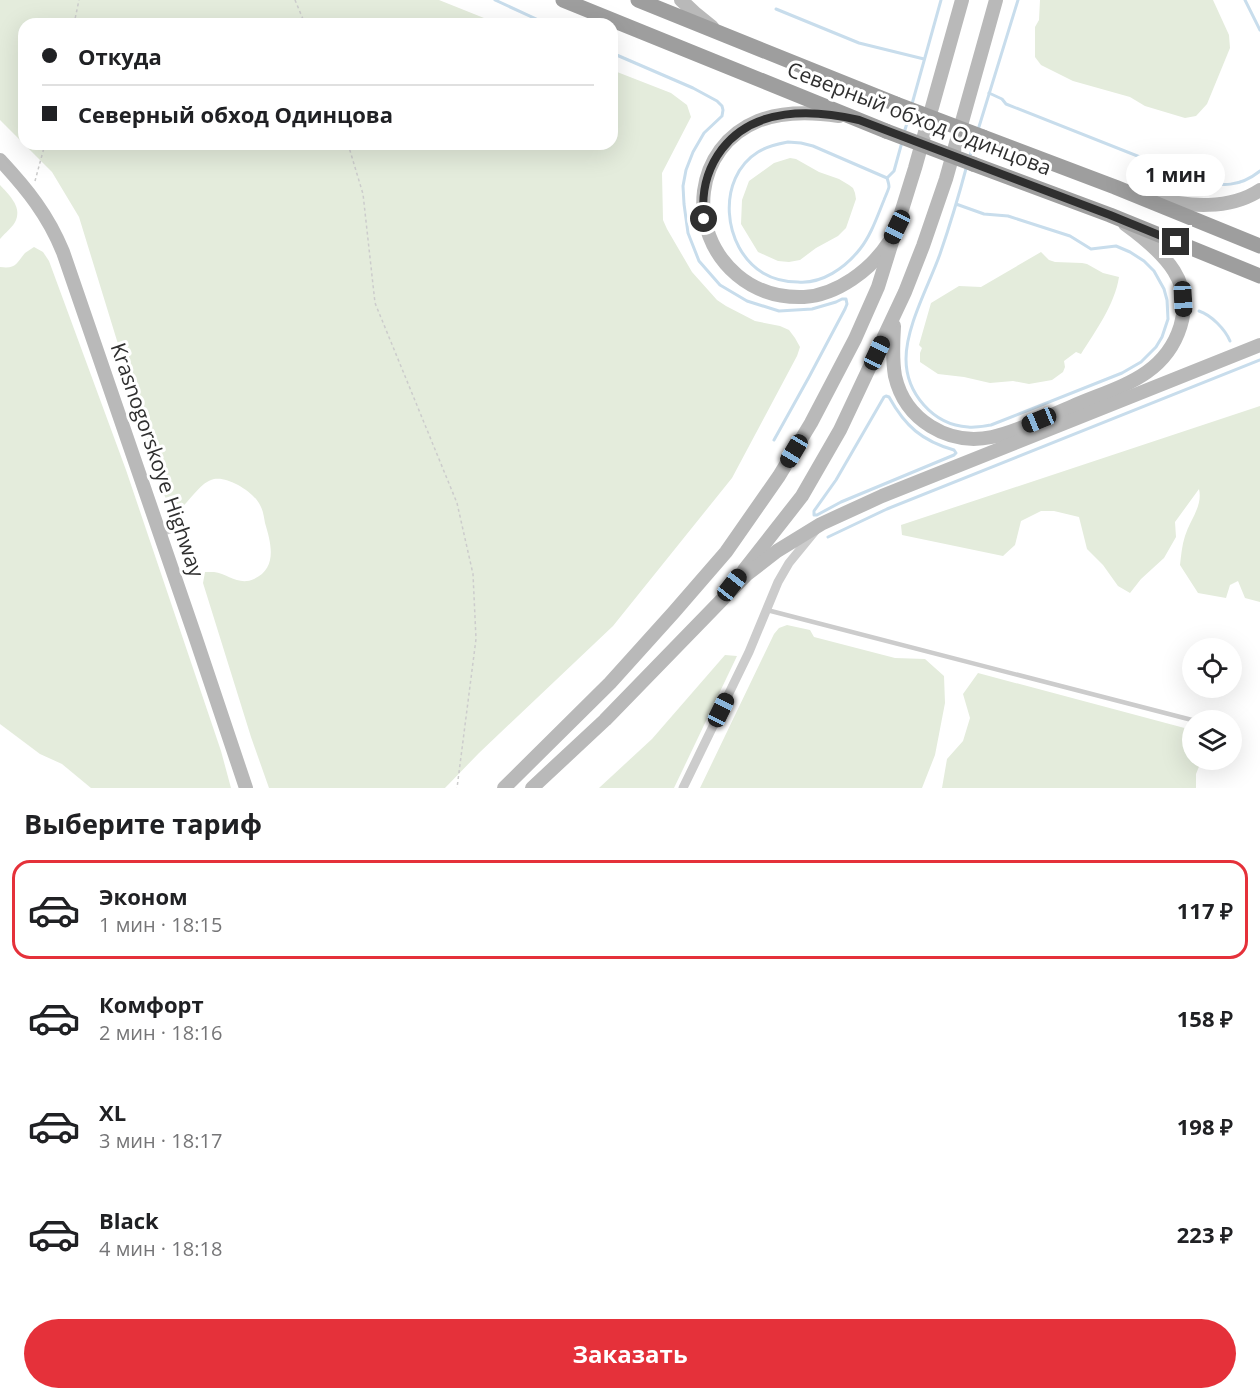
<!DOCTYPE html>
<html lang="ru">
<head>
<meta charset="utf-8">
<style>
  body { margin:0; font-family:"Open Sans",sans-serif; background:#f6f6f6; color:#202124; height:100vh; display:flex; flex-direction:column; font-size:22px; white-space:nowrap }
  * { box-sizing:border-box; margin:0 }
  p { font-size:20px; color:#757577 }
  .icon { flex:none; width:33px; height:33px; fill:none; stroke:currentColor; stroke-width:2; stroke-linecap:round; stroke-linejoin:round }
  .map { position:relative; height:788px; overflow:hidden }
  .details { display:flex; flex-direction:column; background:#fff; flex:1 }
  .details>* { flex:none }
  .hud { position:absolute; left:18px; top:18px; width:600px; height:132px; border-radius:18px; box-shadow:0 6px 24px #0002; display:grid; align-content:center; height:132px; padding:0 24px; background:#fff }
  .fabs { position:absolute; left:1182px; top:638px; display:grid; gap:12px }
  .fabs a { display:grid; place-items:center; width:60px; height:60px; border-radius:50%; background:#fff; box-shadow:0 6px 24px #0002; font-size:30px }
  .end { position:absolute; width:27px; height:27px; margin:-14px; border:8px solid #2f2f2f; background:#fff; box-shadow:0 0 0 3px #fff }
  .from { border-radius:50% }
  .bubble { position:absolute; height:42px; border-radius:21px; background:#fff; box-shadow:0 6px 24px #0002; font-size:20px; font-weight:700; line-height:42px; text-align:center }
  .car { position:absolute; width:18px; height:36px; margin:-18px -9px; border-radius:8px; box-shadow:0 0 4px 2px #0007; background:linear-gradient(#222 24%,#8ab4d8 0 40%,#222 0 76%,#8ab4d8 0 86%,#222 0) }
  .hud b { display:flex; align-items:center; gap:21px; height:57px; font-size:22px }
  .hud b+b { border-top:2px solid #e0e0e0 }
  .hud i { width:15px; height:15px; background:#202124 }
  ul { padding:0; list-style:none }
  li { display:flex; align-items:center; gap:18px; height:99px; margin:0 12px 9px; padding:0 12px; border:3px solid transparent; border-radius:18px }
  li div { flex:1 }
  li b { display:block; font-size:22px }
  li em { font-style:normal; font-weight:700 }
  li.selected { border-color:#e5313a }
  li>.icon { width:54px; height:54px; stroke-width:1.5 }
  h2 { padding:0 24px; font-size:27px; line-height:72px }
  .cta { display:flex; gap:12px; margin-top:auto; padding:12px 24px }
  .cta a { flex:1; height:69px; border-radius:36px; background:#e5313a; color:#fff; font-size:24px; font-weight:700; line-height:69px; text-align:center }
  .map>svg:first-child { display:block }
  .green { fill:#e4ecdc }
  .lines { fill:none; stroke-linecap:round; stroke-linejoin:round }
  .stream { stroke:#c8ddec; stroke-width:3 }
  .path { stroke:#ccc; stroke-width:1.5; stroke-dasharray:3 3; stroke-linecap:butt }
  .service { stroke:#ccc; stroke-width:4.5 }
  .minor { stroke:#ccc; stroke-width:9 }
  .secondary { stroke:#b9b9b9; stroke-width:14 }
  .trunk { stroke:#9e9e9e; stroke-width:15 }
  .trunk-bridge { stroke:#9e9e9e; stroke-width:15 }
  .route { stroke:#2f2f2f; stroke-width:8 }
  .labels { text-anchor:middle; stroke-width:6; stroke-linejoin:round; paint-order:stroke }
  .street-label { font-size:21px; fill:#2f2f2f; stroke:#fff }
</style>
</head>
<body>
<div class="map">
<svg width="1260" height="788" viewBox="0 0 1260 788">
  <rect width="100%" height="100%" fill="#fff"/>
  <!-- green -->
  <g class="green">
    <path d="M0 0H439L499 24H24V144H612V70L671 93 687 105 691 117 662 173 663 220 667 229 692 272 717 300 726 306 755 321 780 326 789 330 795 338 800 347 797 356 732 478 613 626 479 753 445 788H269L251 737 203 583 205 572C208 572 211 572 214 572 228 574 239 586 254 579 278 568 271 543 265 523 264 517 263 510 260 505 254 492 228 476 214 479 201 482 192 498 183 506L172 504 165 497 79 217 52 172 0 120Z"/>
    <path d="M1040 0H1213L1229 35 1230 48 1207 104 1196 116 1185 118 1145 106 1130 97 1073 81 1041 65 1035 57V27L1039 20Z"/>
    <path d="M790 158 796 159 819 172 839 179 849 185 853 188 855 193 856 199 846 228 838 236 816 248 800 260 789 262 778 261 758 252 741 224 742 200 749 181 774 163Z"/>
    <path d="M0 185C8 194 22 206 16 220 14 226 5 233 0 239Z"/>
    <path d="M34 247 43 252 49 261 126 470 221 751 231 788H91L62 764 40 754 0 724V267C16 269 16 264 25 253 28 251 31 249 34 247Z"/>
    <path d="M1041 252 1049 260 1055 262 1082 263 1087 264 1103 273 1119 277C1115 304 1095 332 1081 354L1076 352 1064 361 1065 367 1063 372 1052 380 1029 384 1013 381 990 383 964 377 938 374 920 362V353L922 348 919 345 931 303 959 286 981 287Z"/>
    <path d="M1260 406V602L1245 598 1238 581 1230 585 1226 598 1198 593 1180 565C1181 556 1182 545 1185 536 1190 520 1203 506 1199 489L1175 522 1176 537 1164 558 1141 579 1130 593 1118 586 1103 565 1087 549 1079 517 1054 511H1041L1021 521 1015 545 1003 556 902 535 901 525Z"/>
    <path d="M787 625 810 630 814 637 895 658 925 659 944 676 945 703 935 755 922 788H700L774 634 779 628Z"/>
    <path d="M725 655 737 656 674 788H599L652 739Z"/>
    <path d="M978 673 1192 730V759H1202L1196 774V788H942L947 759 963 741 970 718 963 694Z"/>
  </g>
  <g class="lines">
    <!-- stream -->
    <g class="stream">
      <path d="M495 0 547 24"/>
      <path d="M1245 0 1260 30"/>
      <path d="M776 9 859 43 924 59"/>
      <path d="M612 53 693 88 717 101 722 106 723 110 722 116 704 133 693 152 686 170 683 186 684 204 688 233 699 261 720 285 747 301 779 311 812 309 836 302 842 299H846L847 304 845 309 809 377 774 440"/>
      <path d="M989 93 1002 99 1006 104 1198 180C1222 187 1240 187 1260 171"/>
      <path d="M912 104 941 0"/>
      <path d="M978 130 1018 0"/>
      <path d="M904 133 910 113"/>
      <path d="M788 142 801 143 813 146 887 178C888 181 889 184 889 187 888 191 885 197 884 200 877 217 871 235 860 249 845 268 822 284 798 282 786 282 773 279 763 273 722 248 716 178 758 152 767 146 778 144 788 142Z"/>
      <path d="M970 156 975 139"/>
      <path d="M887 178 894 171 902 142"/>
      <path d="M956 204 984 214 1008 216 1070 236 1091 249 1116 246 1130 252 1144 261 1154 271 1164 289 1167 300 1168 319 1162 337 1156 347 1141 362 1122 373 991 425C984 426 976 428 968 427 933 425 906 393 906 359 906 326 929 285 940 254 950 225 959 195 967 165"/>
      <path d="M1199 311C1211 315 1225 329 1230 341"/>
      <path d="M886 396 889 397C905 426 922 441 954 450L956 453 954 455 841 502 817 515H814V511L836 480 884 397Z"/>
      <path d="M828 537 887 509 1260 360"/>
    </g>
    <!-- path -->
    <g class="path">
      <path d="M295 0 305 24"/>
      <path d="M74 24 79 0"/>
      <path d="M348 144 363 194 375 303 457 503 473 574 476 639 457 788"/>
      <path d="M35 181 45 144"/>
    </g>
    <!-- service -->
    <g class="service">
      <path d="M163 534 173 530"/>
      <path d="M767 610 1192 720"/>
    </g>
    <!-- minor -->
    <path class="minor" d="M683 788 749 652 778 582 789 563 816 530"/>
    <!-- secondary -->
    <g class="secondary">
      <path d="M681 0 696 14 712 27"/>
      <path d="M839 116C813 112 783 111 758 121 694 147 685 231 737 275 756 291 779 298 804 297 837 295 871 270 889 242"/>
      <path d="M0 160C27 189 48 215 63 252L195 636 246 788"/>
      <path d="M1154 198C1188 207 1230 210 1260 190"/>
      <path d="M894 326C893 342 892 359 895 376 905 420 948 446 992 437 1017 432 1049 416 1073 406 1098 395 1126 387 1147 372 1178 350 1196 306 1174 271 1162 252 1143 237 1125 224"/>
      <path d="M744 570 802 496 840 430 905 292 923 246 946 179 996 0"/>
      <path d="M504 788 610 683 674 612 726 552 779 476 811 423 855 339 878 287 915 168 962 0"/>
      <path d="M532 788 605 720 746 575 777 551 821 524 882 496 1260 345"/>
    </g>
    <!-- trunk -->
    <g class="trunk">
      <path d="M563 0 886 131"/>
      <path d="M638 0 896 104"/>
      <path d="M983 137 1115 187 1260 246"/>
      <path d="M973 164 1110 215 1260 276"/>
    </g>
    <!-- trunk-bridge -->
    <g class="trunk-bridge">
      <path d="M896 104 983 137"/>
      <path d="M886 131 973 164"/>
    </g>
  </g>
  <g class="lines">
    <!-- route -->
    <path class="route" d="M704 219C701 193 706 170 722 149 754 107 812 109 859 120L1110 215 1176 242"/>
  </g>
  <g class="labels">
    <!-- street labels -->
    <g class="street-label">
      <text transform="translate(919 119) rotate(21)" y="7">Северный обход Одинцова</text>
      <text transform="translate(157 460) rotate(71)" y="7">Krasnogorskoye Highway</text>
    </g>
  </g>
</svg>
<div class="fabs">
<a><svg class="icon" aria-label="locate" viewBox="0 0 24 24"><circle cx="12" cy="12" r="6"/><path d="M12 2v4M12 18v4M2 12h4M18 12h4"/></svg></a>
<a><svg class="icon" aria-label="layers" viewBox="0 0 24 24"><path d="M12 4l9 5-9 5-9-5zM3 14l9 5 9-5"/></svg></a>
</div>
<i class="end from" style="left:704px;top:219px"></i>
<i class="end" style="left:1176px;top:242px"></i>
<div class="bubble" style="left:1126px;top:154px;width:99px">1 мин</div>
<i class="car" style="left:897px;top:227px;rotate:206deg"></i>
<i class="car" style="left:1183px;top:299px;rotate:177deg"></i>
<i class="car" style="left:877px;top:353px;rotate:25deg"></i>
<i class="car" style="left:1039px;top:420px;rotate:248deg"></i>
<i class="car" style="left:794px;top:451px;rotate:211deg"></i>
<i class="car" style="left:732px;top:585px;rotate:38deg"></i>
<i class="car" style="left:721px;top:710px;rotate:26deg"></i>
<div class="hud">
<b><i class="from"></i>Откуда</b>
<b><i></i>Северный обход Одинцова</b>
</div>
</div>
<section class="details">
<h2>Выберите тариф</h2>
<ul>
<li class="selected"><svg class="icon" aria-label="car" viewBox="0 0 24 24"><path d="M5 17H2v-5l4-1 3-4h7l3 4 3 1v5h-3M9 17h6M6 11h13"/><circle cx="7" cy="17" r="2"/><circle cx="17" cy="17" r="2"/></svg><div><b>Эконом</b><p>1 мин · 18:15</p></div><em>117 ₽</em></li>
<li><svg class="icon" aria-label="car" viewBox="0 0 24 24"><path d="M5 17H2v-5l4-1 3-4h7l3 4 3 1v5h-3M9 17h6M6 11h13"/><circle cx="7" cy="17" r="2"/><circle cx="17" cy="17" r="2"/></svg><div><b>Комфорт</b><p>2 мин · 18:16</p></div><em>158 ₽</em></li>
<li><svg class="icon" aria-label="car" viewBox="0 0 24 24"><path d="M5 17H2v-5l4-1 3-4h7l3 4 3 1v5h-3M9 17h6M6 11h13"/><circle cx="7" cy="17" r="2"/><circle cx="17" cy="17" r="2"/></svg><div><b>XL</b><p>3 мин · 18:17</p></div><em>198 ₽</em></li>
<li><svg class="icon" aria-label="car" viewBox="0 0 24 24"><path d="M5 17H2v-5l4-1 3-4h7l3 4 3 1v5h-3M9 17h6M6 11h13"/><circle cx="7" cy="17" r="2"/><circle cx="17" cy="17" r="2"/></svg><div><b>Black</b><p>4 мин · 18:18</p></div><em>223 ₽</em></li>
</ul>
<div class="cta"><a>Заказать</a></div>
</section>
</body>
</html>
